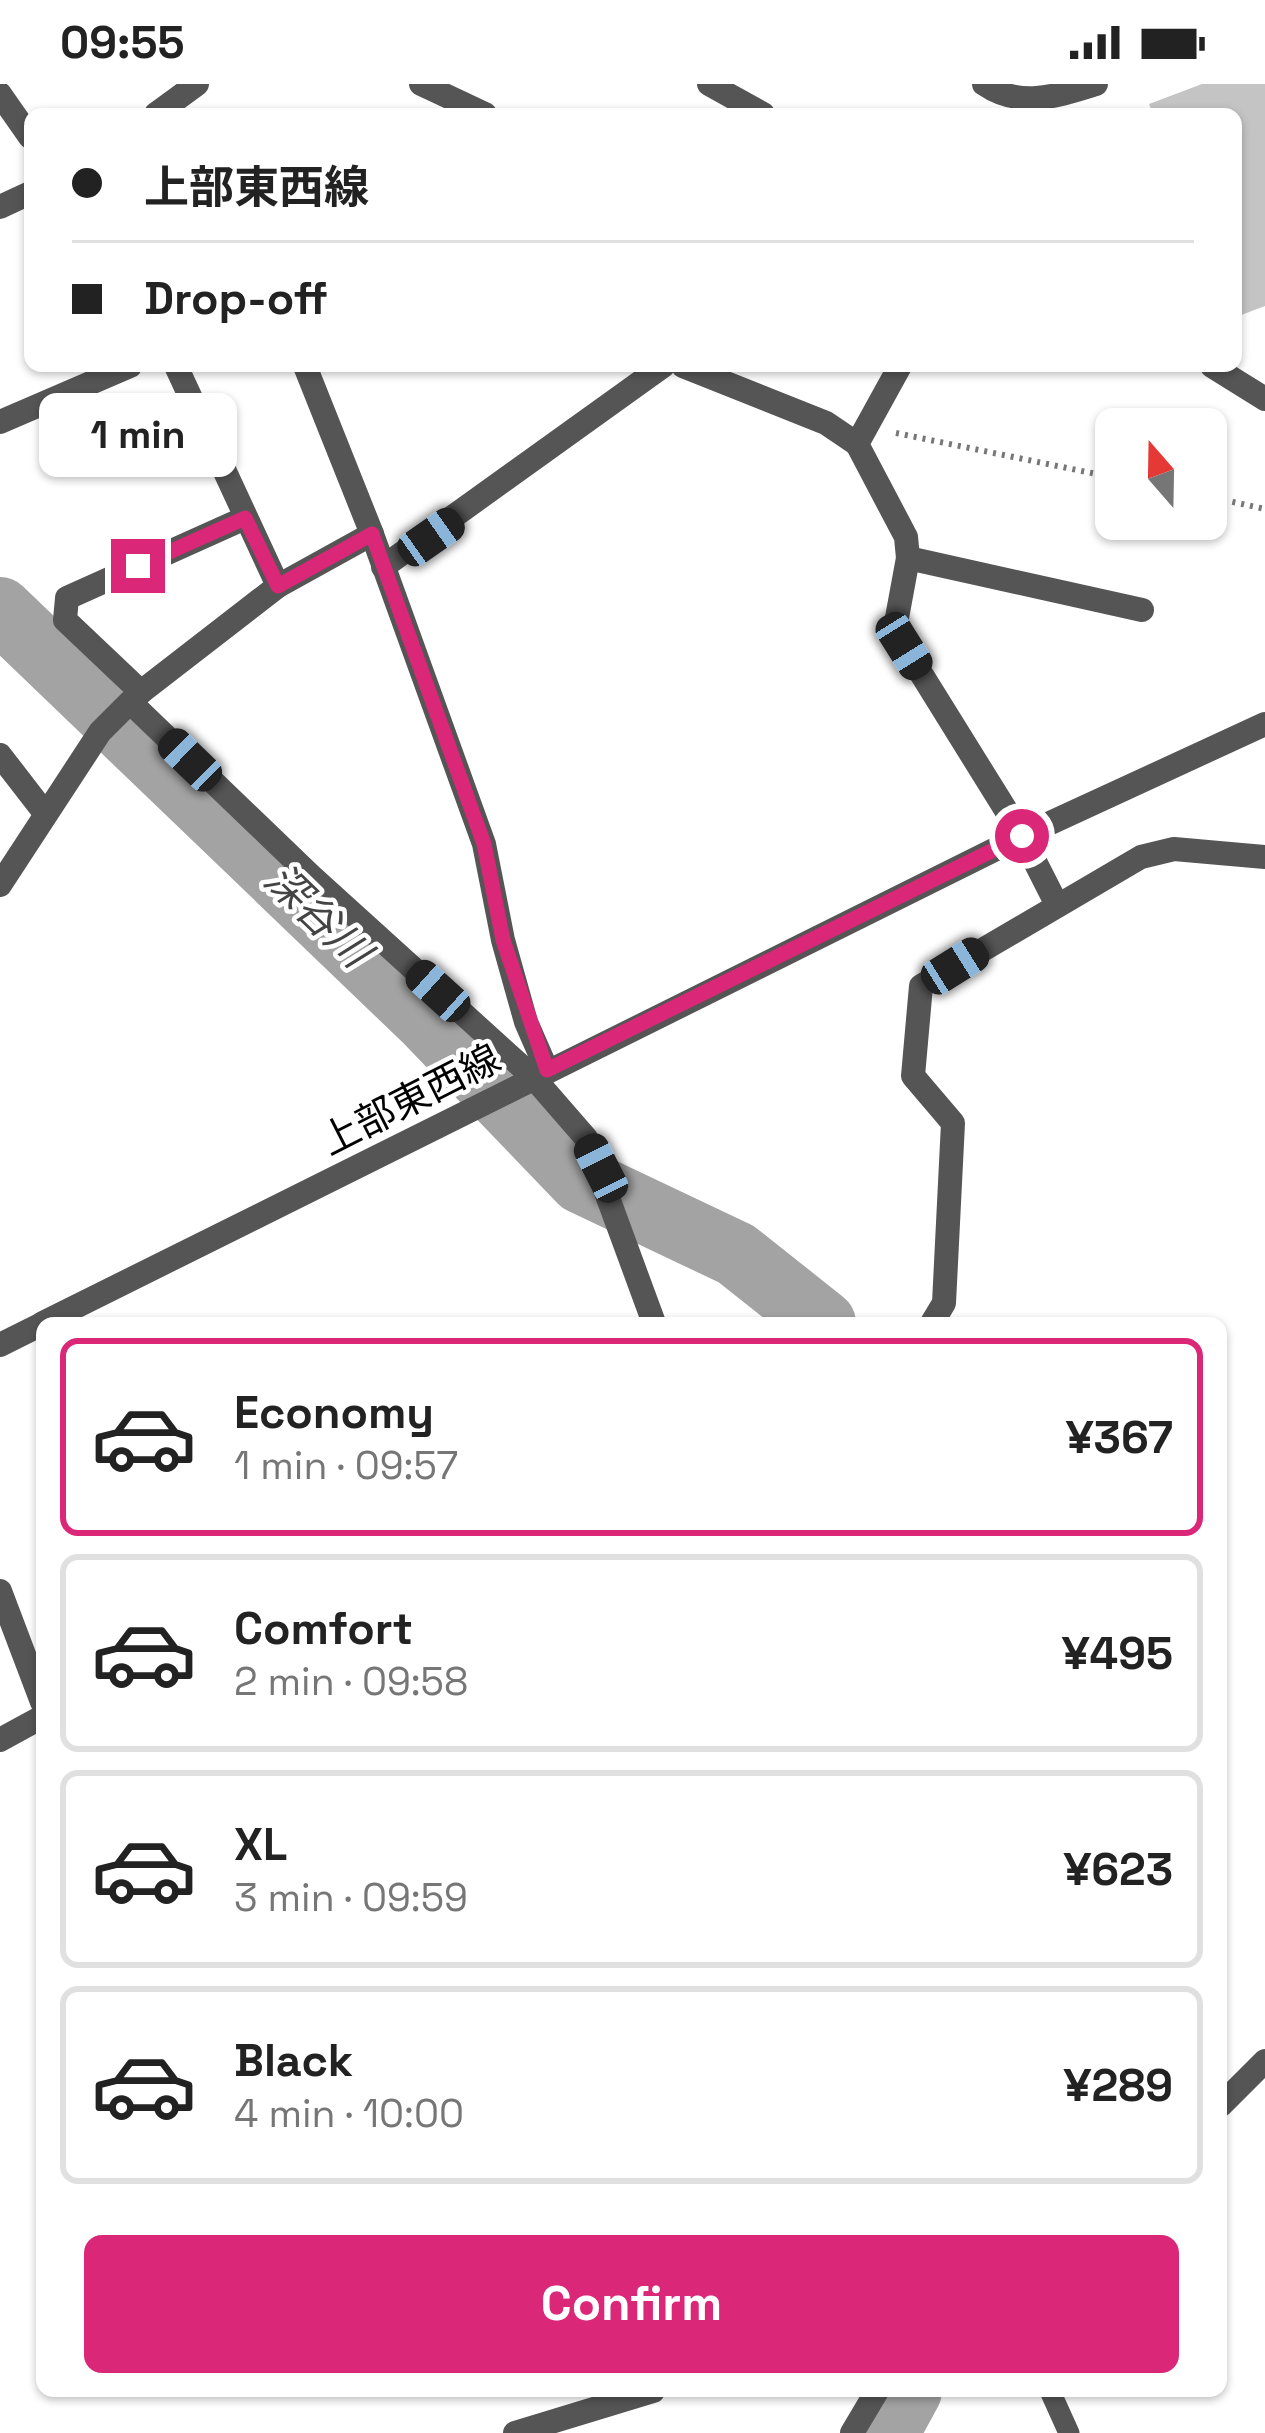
<!DOCTYPE html>
<html lang="en">
<head>
<meta charset="utf-8">
<style>
  body { margin:0; font-family:"Space Grotesk","Noto Sans JP",sans-serif; background:#f2f2f2; color:#222; height:100vh; display:flex; flex-direction:column; font-size:45px; white-space:nowrap }
  * { box-sizing:border-box; margin:0 }
  p { font-size:39px; color:#767676 }
  .icon { flex:none; width:66px; height:66px; fill:none; stroke:currentColor; stroke-width:2; stroke-linecap:round; stroke-linejoin:round }
  .map { position:relative; flex:1; overflow:hidden }
  .details { position:absolute; left:36px; top:1233px; width:1191px; height:1080px; display:flex; flex-direction:column; background:#fff; border-radius:18px; box-shadow:0 3px 9px #0004 }
  .details>* { flex:none }
  .guide { position:absolute; left:24px; top:24px; width:1218px; height:264px; border-radius:18px; box-shadow:0 3px 9px #0004; display:grid; align-content:center; height:264px; padding:0 48px; background:#fff }
  .needle { width:78px; rotate:340deg }
  .controls { position:absolute; left:1095px; top:324px; display:grid; gap:24px }
  .controls a { display:grid; place-items:center; width:132px; height:132px; border-radius:18px; background:#fff; box-shadow:0 3px 9px #0004; font-size:60px }
  .end { position:absolute; width:54px; height:54px; margin:-27px; border:15px solid #db2777; background:#fff; box-shadow:0 0 0 6px #fff }
  .from { border-radius:50% }
  .bubble { position:absolute; height:84px; border-radius:18px; background:#fff; box-shadow:0 3px 9px #0004; font-size:39px; font-weight:800; line-height:84px; text-align:center }
  .car { position:absolute; width:36px; height:72px; margin:-36px -18px; border-radius:15px; box-shadow:0 0 9px 3px #0007; background:linear-gradient(#222 24%,#8ab4d8 0 40%,#222 0 76%,#8ab4d8 0 86%,#222 0) }
  .guide b { display:flex; align-items:center; gap:42px; height:114px; font-size:45px }
  .guide b+b { border-top:3px solid #e0e0e0 }
  .guide i { width:30px; height:30px; background:#222 }
  ul { padding:21px 0 0; list-style:none }
  li { display:flex; align-items:center; gap:36px; height:198px; margin:0 24px 18px; padding:0 24px; border:6px solid #e0e0e0; border-radius:18px }
  li div { flex:1 }
  li b { display:block; font-size:45px }
  li em { font-style:normal; font-weight:800 }
  li.on { border-color:#db2777 }
  li>.icon { width:108px; height:108px; stroke-width:1.5 }
  .primary-button { display:flex; gap:24px; margin-top:auto; padding:24px 48px }
  .primary-button a { flex:1; height:138px; border-radius:18px; background:#db2777; color:#fff; font-size:48px; font-weight:800; line-height:138px; text-align:center }
  .status { display:flex; justify-content:space-between; align-items:center; height:84px; padding:0 60px; background:#fff; direction:ltr }
  .status svg { height:33px; fill:currentColor }
  .map>svg:first-child { display:block }
  .lines { fill:none; stroke-linecap:round; stroke-linejoin:round }
  .river { stroke:#a3a3a3; stroke-width:66 }
  .building { fill:#c4c4c4 }
  .path { stroke:#777; stroke-width:6; stroke-dasharray:3 6; stroke-linecap:butt }
  .service { stroke:#555; stroke-width:21 }
  .minor { stroke:#555; stroke-width:24 }
  .tertiary { stroke:#555; stroke-width:24 }
  .route { stroke:#db2777; stroke-width:15 }
  .labels { text-anchor:middle; stroke-width:9; stroke-linejoin:round; paint-order:stroke }
  .street-label { font-size:39px; fill:#000; stroke:#fff }
  .water-label { font-size:42px; font-style:italic; fill:#444; stroke:#fff }
</style>
</head>
<body>
<div class="status"><b>09:55</b><svg viewBox="0 0 49 12"><path d="M0 12V9h3v3zM5 12V6h3v6zM10 12V3h3v9zM15 12V0h3v12zM26 1h20v11H26zM47 4h2v5h-2z"/></svg></div>
<div class="map">
<svg width="1265" height="2349" viewBox="0 0 1265 2349">
  <rect width="100%" height="100%" fill="#fff"/>
  <g class="lines">
    <!-- river -->
    <g class="river">
      <path d="M0 526 428 937 582 1097 736 1170 823 1239"/>
      <path d="M886 2349 909 2307"/>
    </g>
  </g>
  <!-- building -->
  <path class="building" d="M1202 0H1265V222L1236 233V30H1153L1149 20Z"/>
  <g class="lines">
    <!-- path -->
    <g class="path">
      <path d="M896 349 1116 394"/>
      <path d="M1206 412 1265 425"/>
    </g>
    <!-- service -->
    <path class="service" d="M1050 2307 1069 2349"/>
    <!-- minor -->
    <g class="minor">
      <path d="M421 0 485 30"/>
      <path d="M709 0 763 30"/>
      <path d="M984 0C1020 25 1057 12 1096 0"/>
      <path d="M0 10 30 53"/>
      <path d="M156 30 197 0"/>
      <path d="M0 123 30 109"/>
      <path d="M176 282 278 502"/>
      <path d="M683 282 826 339 857 360"/>
      <path d="M900 282 857 360 906 453 908 474"/>
      <path d="M1212 282 1265 315"/>
      <path d="M0 338 130 282"/>
      <path d="M372 450 484 760 503 856 526 938 547 986"/>
      <path d="M383 483 663 282"/>
      <path d="M141 608 278 502 372 450 305 282"/>
      <path d="M133 616 141 608 65 536 67 514 245 434"/>
      <path d="M0 671 44 728"/>
      <path d="M0 801 100 648 130 618 311 792 533 993 586 1054 654 1239"/>
      <path d="M1056 819 1022 752 904 562 896 539 908 474 1142 526"/>
      <path d="M932 1239 944 1219 953 1039 913 992 921 902 1141 773 1174 765 1265 773"/>
      <path d="M0 1507 42 1618"/>
      <path d="M0 1656 42 1633"/>
      <path d="M1221 2021 1265 1977"/>
      <path d="M515 2349 653 2307"/>
      <path d="M852 2349 877 2307"/>
    </g>
    <!-- tertiary -->
    <g class="tertiary">
      <path d="M43 1239 1022 752 1265 640"/>
      <path d="M0 1261 42 1240"/>
    </g>
  </g>
  <g class="lines">
    <!-- route -->
    <path class="route" d="M138 482 245 434 278 502 372 450 484 760 503 856 547 986 1022 752"/>
  </g>
  <g class="labels">
    <!-- street labels -->
    <g class="street-label">
      <text transform="translate(410 1015) rotate(-27)" y="14">上部東西線</text>
    </g>
    <!-- water labels -->
    <g class="water-label">
      <text transform="translate(318 831) rotate(44)" y="15">深谷川</text>
    </g>
  </g>
</svg>
<div class="controls">
<a><svg class="needle" viewBox="-14 -14 28 28"><path d="M0-13l5 13h-10z" fill="#e53935"/><path d="M0 13l5-13h-10z" fill="#767676"/></svg></a>
</div>
<i class="end from" style="left:1022px;top:752px"></i>
<i class="end" style="left:138px;top:482px"></i>
<div class="bubble" style="left:39px;top:309px;width:198px">1 min</div>
<i class="car" style="left:431px;top:453px;rotate:55deg"></i>
<i class="car" style="left:904px;top:562px;rotate:148deg"></i>
<i class="car" style="left:190px;top:676px;rotate:314deg"></i>
<i class="car" style="left:955px;top:882px;rotate:58deg"></i>
<i class="car" style="left:438px;top:907px;rotate:312deg"></i>
<i class="car" style="left:601px;top:1084px;rotate:333deg"></i>
<div class="guide">
<b><i class="from"></i>上部東西線</b>
<b><i></i>Drop-off</b>
</div>
<section class="details">
<ul>
<li class="on"><svg class="icon" aria-label="car" viewBox="0 0 24 24"><path d="M5 17H2v-5l4-1 3-4h7l3 4 3 1v5h-3M9 17h6M6 11h13"/><circle cx="7" cy="17" r="2"/><circle cx="17" cy="17" r="2"/></svg><div><b>Economy</b><p>1 min · 09:57</p></div><em>¥367</em></li>
<li><svg class="icon" aria-label="car" viewBox="0 0 24 24"><path d="M5 17H2v-5l4-1 3-4h7l3 4 3 1v5h-3M9 17h6M6 11h13"/><circle cx="7" cy="17" r="2"/><circle cx="17" cy="17" r="2"/></svg><div><b>Comfort</b><p>2 min · 09:58</p></div><em>¥495</em></li>
<li><svg class="icon" aria-label="car" viewBox="0 0 24 24"><path d="M5 17H2v-5l4-1 3-4h7l3 4 3 1v5h-3M9 17h6M6 11h13"/><circle cx="7" cy="17" r="2"/><circle cx="17" cy="17" r="2"/></svg><div><b>XL</b><p>3 min · 09:59</p></div><em>¥623</em></li>
<li><svg class="icon" aria-label="car" viewBox="0 0 24 24"><path d="M5 17H2v-5l4-1 3-4h7l3 4 3 1v5h-3M9 17h6M6 11h13"/><circle cx="7" cy="17" r="2"/><circle cx="17" cy="17" r="2"/></svg><div><b>Black</b><p>4 min · 10:00</p></div><em>¥289</em></li>
</ul>
<div class="primary-button"><a>Confirm</a></div>
</section>
</div>
</body>
</html>
